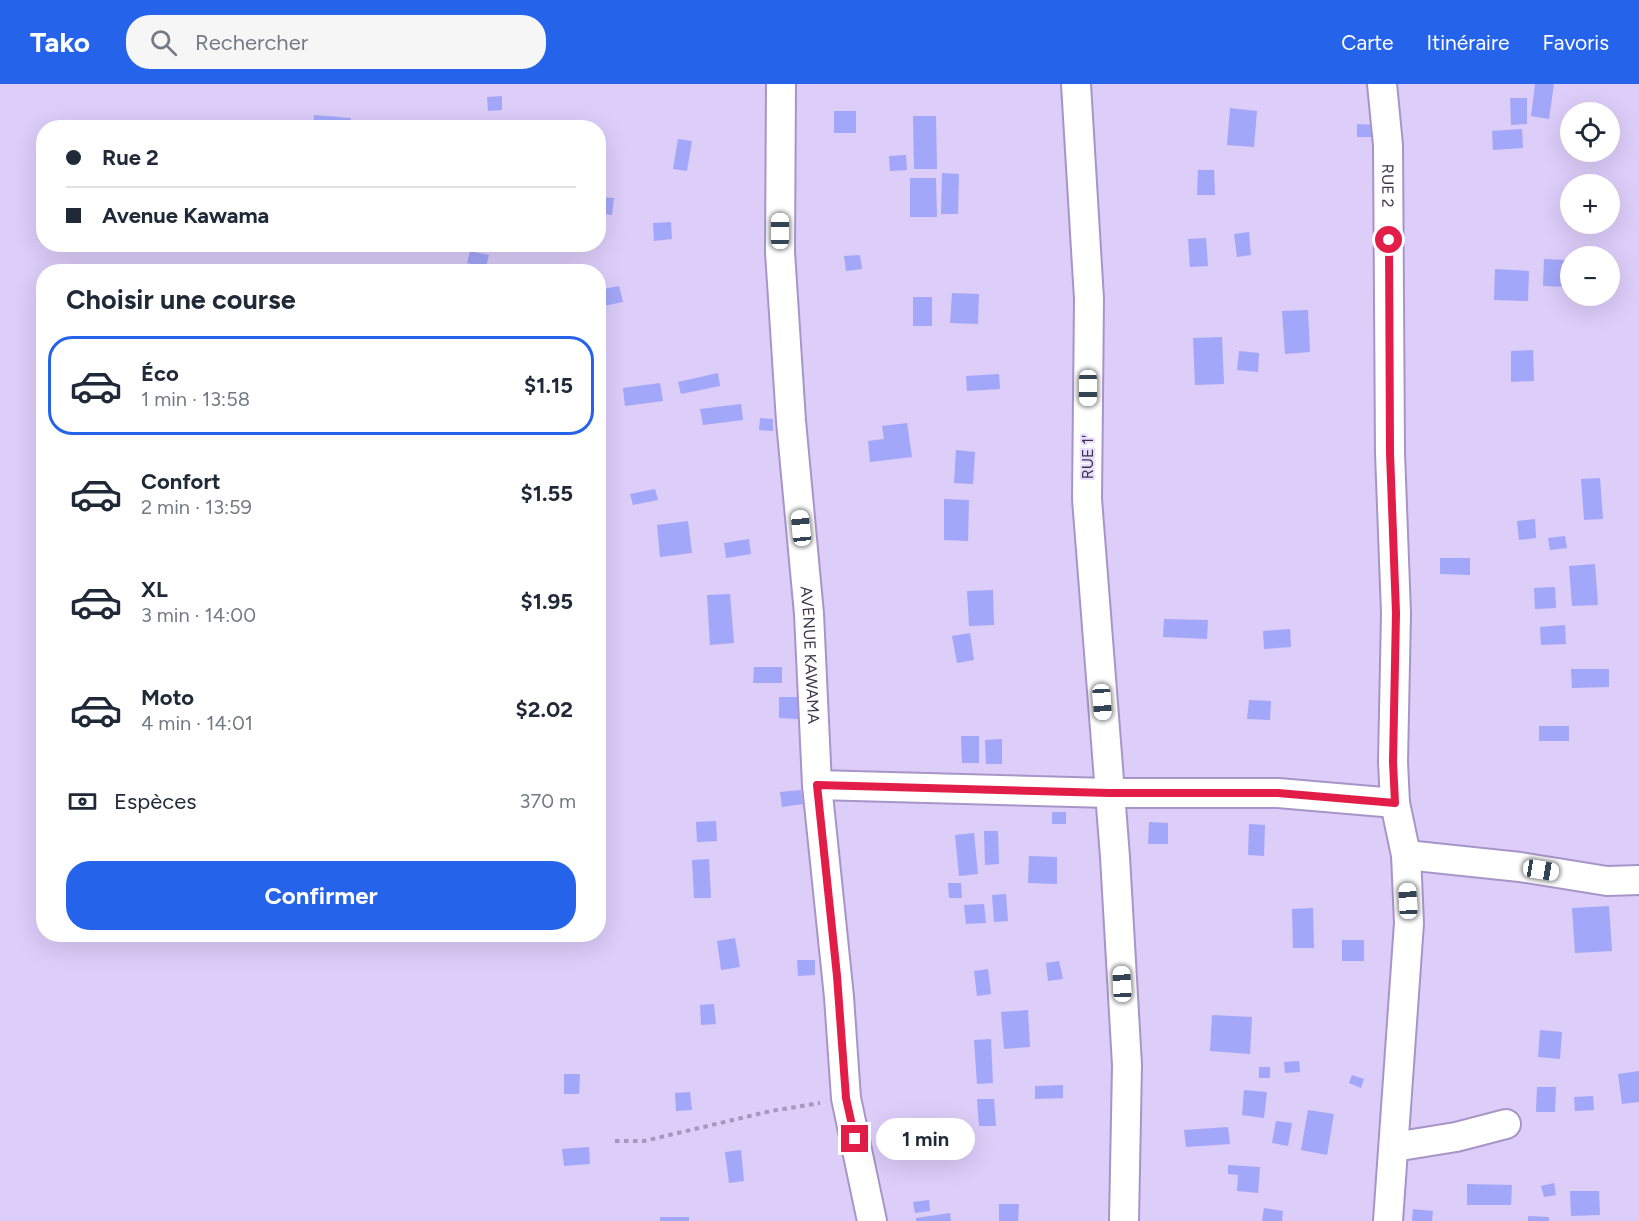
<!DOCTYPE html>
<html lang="fr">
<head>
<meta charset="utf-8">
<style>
  body { margin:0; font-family:Figtree,sans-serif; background:#f6f6f7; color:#1f2937; height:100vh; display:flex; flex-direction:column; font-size:22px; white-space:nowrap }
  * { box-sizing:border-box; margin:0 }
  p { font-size:20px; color:#747a83 }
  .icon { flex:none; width:33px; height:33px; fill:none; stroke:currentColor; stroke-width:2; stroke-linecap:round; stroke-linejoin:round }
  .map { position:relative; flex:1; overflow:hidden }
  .details { position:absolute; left:36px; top:180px; width:570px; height:678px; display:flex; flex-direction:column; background:#fff; border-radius:24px; box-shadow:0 6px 24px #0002 }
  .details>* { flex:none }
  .banner { position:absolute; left:36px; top:36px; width:570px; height:132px; border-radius:24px; box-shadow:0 6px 24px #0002; display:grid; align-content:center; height:132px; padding:0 30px; background:#fff }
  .buttons { position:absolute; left:1560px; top:18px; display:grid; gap:12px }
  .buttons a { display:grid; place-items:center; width:60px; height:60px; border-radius:50%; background:#fff; box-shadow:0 6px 24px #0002; font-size:30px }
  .end { position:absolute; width:27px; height:27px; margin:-14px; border:8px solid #e11d48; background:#fff; box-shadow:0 0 0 3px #fff }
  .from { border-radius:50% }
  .bubble { position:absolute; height:42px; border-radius:21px; background:#fff; box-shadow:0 6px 24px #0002; font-size:20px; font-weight:700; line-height:42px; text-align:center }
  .car { position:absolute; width:18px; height:36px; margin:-18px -9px; border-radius:8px; box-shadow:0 0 4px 2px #0007; background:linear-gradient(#fff 24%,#345 0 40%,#fff 0 76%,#345 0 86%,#fff 0) }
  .banner b { display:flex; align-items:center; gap:21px; height:57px; font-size:22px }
  .banner b+b { border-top:2px solid #e0e1e3 }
  .banner i { width:15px; height:15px; background:#1f2937 }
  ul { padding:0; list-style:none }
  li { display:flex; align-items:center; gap:18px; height:99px; margin:0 12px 9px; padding:0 18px; border:3px solid transparent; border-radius:24px }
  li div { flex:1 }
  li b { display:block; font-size:22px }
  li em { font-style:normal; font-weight:700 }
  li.current { border-color:#2563eb }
  li>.icon { width:54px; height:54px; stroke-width:1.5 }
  h2 { padding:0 30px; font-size:27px; line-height:72px }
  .pay { display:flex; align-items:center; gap:15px; height:66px; padding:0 30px; font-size:22px }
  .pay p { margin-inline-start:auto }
  .button { display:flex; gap:12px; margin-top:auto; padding:12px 30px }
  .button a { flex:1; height:69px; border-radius:24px; background:#2563eb; color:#fff; font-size:24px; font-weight:700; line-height:69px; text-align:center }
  header { display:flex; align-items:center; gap:36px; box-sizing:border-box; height:84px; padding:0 30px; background:#2563eb; color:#fff }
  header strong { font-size:28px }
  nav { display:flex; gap:33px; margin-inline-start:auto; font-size:21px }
  .search { width:420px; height:54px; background:#f6f6f7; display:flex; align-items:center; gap:15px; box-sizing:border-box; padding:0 21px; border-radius:24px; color:#747a83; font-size:22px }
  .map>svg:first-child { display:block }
  .building { fill:#a2a7f9 }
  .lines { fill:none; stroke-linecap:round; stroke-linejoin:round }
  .minor-casing { stroke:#a795c8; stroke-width:32 }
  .path { stroke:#a498bc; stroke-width:4; stroke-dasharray:4.5 4.5; stroke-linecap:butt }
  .minor { stroke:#fff; stroke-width:28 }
  .route { stroke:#e11d48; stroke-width:8 }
  .labels { text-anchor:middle; stroke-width:4.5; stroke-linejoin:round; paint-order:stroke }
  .street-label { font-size:16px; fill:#3b3449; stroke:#e8ddfd }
</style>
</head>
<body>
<header>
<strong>Tako</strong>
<div class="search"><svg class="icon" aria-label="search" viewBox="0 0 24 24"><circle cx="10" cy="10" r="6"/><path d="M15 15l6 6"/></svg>Rechercher</div>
<nav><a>Carte</a><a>Itinéraire</a><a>Favoris</a></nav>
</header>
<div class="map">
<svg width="1639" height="1137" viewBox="0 0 1639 1137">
  <rect width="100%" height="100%" fill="#dccdf9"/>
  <!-- building -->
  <g class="building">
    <path d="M1535 0H1554L1549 35 1531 32Z"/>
    <path d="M502 12V26L488 27 487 13Z"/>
    <path d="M1510 14H1527V40L1511 41Z"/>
    <path d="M1230 24 1257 27 1254 63 1227 61Z"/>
    <rect x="834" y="27" width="22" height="22"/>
    <path d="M314 31 351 34 350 44H313Z"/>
    <path d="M913 32H936L937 85H914Z"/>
    <path d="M1357 40 1377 41V53H1357Z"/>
    <path d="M1522 45 1523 64 1493 66 1492 47Z"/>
    <path d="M678 55 692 57 687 87 673 85Z"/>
    <path d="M906 71 907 86 890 87 889 72Z"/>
    <path d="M1198 86H1214L1215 111H1197Z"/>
    <path d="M942 89 959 90 958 130H941Z"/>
    <path d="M910 94H936L937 133H910Z"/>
    <path d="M598 113 614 114 612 131 598 129Z"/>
    <path d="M671 138 672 155 654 157 653 139Z"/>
    <path d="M1249 148 1251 171 1237 173 1234 150Z"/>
    <path d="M1206 154 1208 182 1190 183 1188 155Z"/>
    <path d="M470 167 489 171 486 183 467 179Z"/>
    <path d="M860 171 862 185 846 187 844 172Z"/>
    <path d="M1544 175 1567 176 1566 203 1543 202Z"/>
    <path d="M1495 185 1529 187 1528 217 1494 216Z"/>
    <path d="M619 202 623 218 598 223V206Z"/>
    <path d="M952 209 979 210 978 240 950 239Z"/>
    <rect x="913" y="213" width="19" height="29"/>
    <path d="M1308 226 1310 268 1285 270 1282 227Z"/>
    <path d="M1222 253 1224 300 1195 301 1193 254Z"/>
    <path d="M1533 266 1534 297 1511 298V267Z"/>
    <path d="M1239 267 1259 269 1258 288 1237 286Z"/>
    <path d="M718 289 720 302 681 310 678 298Z"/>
    <path d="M999 290 1000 305 967 307 966 292Z"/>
    <path d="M660 299 663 317 625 322 623 304Z"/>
    <path d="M741 320 743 336 703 341 700 325Z"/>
    <path d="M760 334 773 335V347L759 346Z"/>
    <path d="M907 339 912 373 870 378 868 357 884 355 882 342Z"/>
    <path d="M956 366 975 368 973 400 954 399Z"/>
    <path d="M1600 394 1603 435 1584 436 1581 395Z"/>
    <path d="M655 405 658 416 633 421 630 410Z"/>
    <path d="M944 415 969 416 968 457 944 456Z"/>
    <path d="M1535 435 1536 454 1519 456 1517 437Z"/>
    <path d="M688 437 692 469 660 473 657 441Z"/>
    <path d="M1565 452 1567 464 1550 466 1548 454Z"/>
    <path d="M749 455 751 470 726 474 724 459Z"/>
    <path d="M1440 474H1470V491L1440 490Z"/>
    <path d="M1595 480 1598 521 1572 522 1569 482Z"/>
    <path d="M1555 503 1556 524 1535 525 1534 504Z"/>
    <path d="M993 506 994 541 969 542 967 507Z"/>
    <path d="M730 510 734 559 710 561 707 511Z"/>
    <path d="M1164 535 1208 536 1207 555 1163 553Z"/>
    <path d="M1565 541 1566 560 1541 561 1540 543Z"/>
    <path d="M1290 545 1291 563 1264 565 1263 547Z"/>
    <path d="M970 549 974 576 957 579 952 552Z"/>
    <path d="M754 583H782V599H753Z"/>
    <path d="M1571 585H1609V603L1572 604Z"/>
    <path d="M779 613H798V635L779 634Z"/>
    <path d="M1249 616 1271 617 1270 636 1247 635Z"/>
    <rect x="1539" y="642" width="30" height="15"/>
    <path d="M961 652H979V679H962Z"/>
    <path d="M1002 655V680H986L985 656Z"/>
    <path d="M801 706 803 720 782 723 780 708Z"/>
    <rect x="1052" y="728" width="14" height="12"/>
    <path d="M716 737 717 757 697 758 696 738Z"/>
    <path d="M1149 738 1168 739V760H1148Z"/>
    <path d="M1249 740 1265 741 1264 772 1248 771Z"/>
    <path d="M984 747H998L999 780 985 781Z"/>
    <path d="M974 749 978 790 959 792 955 751Z"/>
    <path d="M1029 772 1057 773V800L1028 799Z"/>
    <path d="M709 775 711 814H694L692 776Z"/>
    <path d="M948 799H961L962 814H949Z"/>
    <path d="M1006 810 1008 837 994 838 992 811Z"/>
    <path d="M984 820 986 839 966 840 964 821Z"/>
    <path d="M1609 822 1612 867 1575 869 1572 824Z"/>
    <path d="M1313 824 1314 864H1293L1292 825Z"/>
    <path d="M735 854 740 883 721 886 717 857Z"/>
    <rect x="1342" y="856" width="22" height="21"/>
    <path d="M797 876H815V891L798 892Z"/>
    <path d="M1059 877 1063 895 1048 897 1046 879Z"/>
    <path d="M988 885 991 910 977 912 974 887Z"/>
    <path d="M714 920 716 940 701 941 700 921Z"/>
    <path d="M1028 926 1030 963 1004 965 1001 928Z"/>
    <path d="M1212 931 1252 933 1250 970 1210 967Z"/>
    <path d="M1540 946 1562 948 1560 975 1538 973Z"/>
    <path d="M991 955 993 999 977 1000 974 956Z"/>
    <path d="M1299 977 1300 988 1285 989 1284 978Z"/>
    <rect x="1259" y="983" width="11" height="11"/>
    <path d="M1639 987V1018L1622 1020 1618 990Z"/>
    <path d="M564 990H580L579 1010H564Z"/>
    <path d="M1352 991 1364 995 1361 1004 1349 999Z"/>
    <path d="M1063 1001V1014L1035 1015V1002Z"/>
    <path d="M1537 1003H1556L1555 1028H1536Z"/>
    <path d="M1244 1006 1267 1008 1264 1034 1242 1031Z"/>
    <path d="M690 1008 692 1026 676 1027 675 1009Z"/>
    <path d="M1593 1012 1594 1026 1575 1027 1574 1013Z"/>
    <path d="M977 1015H994L996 1042H979Z"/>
    <path d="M1308 1026 1334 1030 1327 1071 1301 1066Z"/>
    <path d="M1276 1037 1292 1039 1288 1062 1272 1059Z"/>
    <path d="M1228 1043 1230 1060 1186 1063 1184 1046Z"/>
    <path d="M589 1063 590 1080 564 1082 562 1065Z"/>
    <path d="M741 1066 744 1097 729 1099 725 1068Z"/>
    <path d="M1228 1081 1260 1083 1258 1109 1237 1107 1238 1091 1228 1090Z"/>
    <path d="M1554 1099 1556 1111 1544 1113 1541 1102Z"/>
    <path d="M1467 1100 1512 1101 1511 1121H1467Z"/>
    <path d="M1570 1107H1599L1600 1131 1571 1132Z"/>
    <path d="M929 1116 930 1127 915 1129 913 1118Z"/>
    <path d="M999 1120H1019L1018 1137H999Z"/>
    <path d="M1264 1124 1283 1127 1282 1137H1262Z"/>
    <path d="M1413 1125 1433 1127 1432 1137H1412Z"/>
    <path d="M950 1129 951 1137H916V1134Z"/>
    <path d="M1528 1132 1549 1133V1137H1528Z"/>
    <rect x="660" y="1133" width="29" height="4"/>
  </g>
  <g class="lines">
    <!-- minor casing -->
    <g class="minor-casing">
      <g id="minor">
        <path id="s1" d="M781 0 780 168 791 337 809 530 817 701 839 913 846 1014 872 1137"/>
        <path d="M1076 0 1089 215 1087 415 1115 773 1127 981 1124 1137"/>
        <path id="s2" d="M1382 0 1388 61 1390 369 1396 529 1393 678 1395 719 1406 771 1409 839 1388 1137"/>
        <path d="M817 701 1109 709H1278L1395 719"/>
        <path d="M1406 771 1520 783 1607 797 1639 796"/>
        <path d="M1394 1063 1456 1053 1506 1040"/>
      </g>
    </g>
    <!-- path -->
    <path class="path" d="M615 1057H644L771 1027 820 1019"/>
    <!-- minor -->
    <use href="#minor" class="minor"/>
  </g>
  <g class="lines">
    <!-- route -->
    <path class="route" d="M855 1055 846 1014 837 892 817 701 1109 709H1278L1395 719 1393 678 1396 529 1390 369 1389 156"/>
  </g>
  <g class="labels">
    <!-- street labels -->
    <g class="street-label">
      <text dy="6" stroke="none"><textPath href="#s2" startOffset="102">RUE 2</textPath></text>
      <text transform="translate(1087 373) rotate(-90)" y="6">RUE 1'</text>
      <text dy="6" stroke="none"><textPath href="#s1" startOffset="572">AVENUE KAWAMA</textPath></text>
    </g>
  </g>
</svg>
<div class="buttons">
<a><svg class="icon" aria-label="locate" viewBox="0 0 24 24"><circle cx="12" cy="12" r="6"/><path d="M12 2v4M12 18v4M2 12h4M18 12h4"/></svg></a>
<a>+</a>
<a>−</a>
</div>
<i class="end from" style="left:1389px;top:156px"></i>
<i class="end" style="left:855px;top:1055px"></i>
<div class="bubble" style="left:876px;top:1034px;width:99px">1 min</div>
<i class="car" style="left:780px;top:147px;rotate:0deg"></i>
<i class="car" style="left:1088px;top:304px;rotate:180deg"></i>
<i class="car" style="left:801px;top:444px;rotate:354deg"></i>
<i class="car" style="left:1102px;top:618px;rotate:176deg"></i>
<i class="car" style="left:1541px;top:786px;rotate:99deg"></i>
<i class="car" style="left:1408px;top:817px;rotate:357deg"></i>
<i class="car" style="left:1122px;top:900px;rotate:357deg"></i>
<div class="banner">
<b><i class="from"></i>Rue 2</b>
<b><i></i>Avenue Kawama</b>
</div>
<section class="details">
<h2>Choisir une course</h2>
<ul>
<li class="current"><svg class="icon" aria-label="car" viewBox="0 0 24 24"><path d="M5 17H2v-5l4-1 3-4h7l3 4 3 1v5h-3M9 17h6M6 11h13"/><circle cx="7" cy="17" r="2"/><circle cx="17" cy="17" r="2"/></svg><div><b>Éco</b><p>1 min · 13:58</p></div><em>$1.15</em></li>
<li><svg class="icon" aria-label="car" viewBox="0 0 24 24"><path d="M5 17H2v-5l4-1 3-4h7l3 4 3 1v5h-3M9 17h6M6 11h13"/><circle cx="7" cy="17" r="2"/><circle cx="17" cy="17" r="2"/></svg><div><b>Confort</b><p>2 min · 13:59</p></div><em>$1.55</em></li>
<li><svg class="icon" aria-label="car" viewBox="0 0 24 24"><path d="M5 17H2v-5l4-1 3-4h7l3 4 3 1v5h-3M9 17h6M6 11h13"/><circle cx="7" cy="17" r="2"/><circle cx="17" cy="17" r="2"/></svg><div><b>XL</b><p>3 min · 14:00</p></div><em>$1.95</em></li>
<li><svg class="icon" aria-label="car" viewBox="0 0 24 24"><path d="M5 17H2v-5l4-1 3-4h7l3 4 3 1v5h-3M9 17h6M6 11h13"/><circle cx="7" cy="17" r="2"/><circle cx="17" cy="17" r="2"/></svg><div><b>Moto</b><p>4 min · 14:01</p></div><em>$2.02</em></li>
</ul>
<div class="pay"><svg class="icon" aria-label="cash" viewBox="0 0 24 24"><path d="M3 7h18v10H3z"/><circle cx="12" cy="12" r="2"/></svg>Espèces<p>370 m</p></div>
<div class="button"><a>Confirmer</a></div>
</section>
</div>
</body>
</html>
